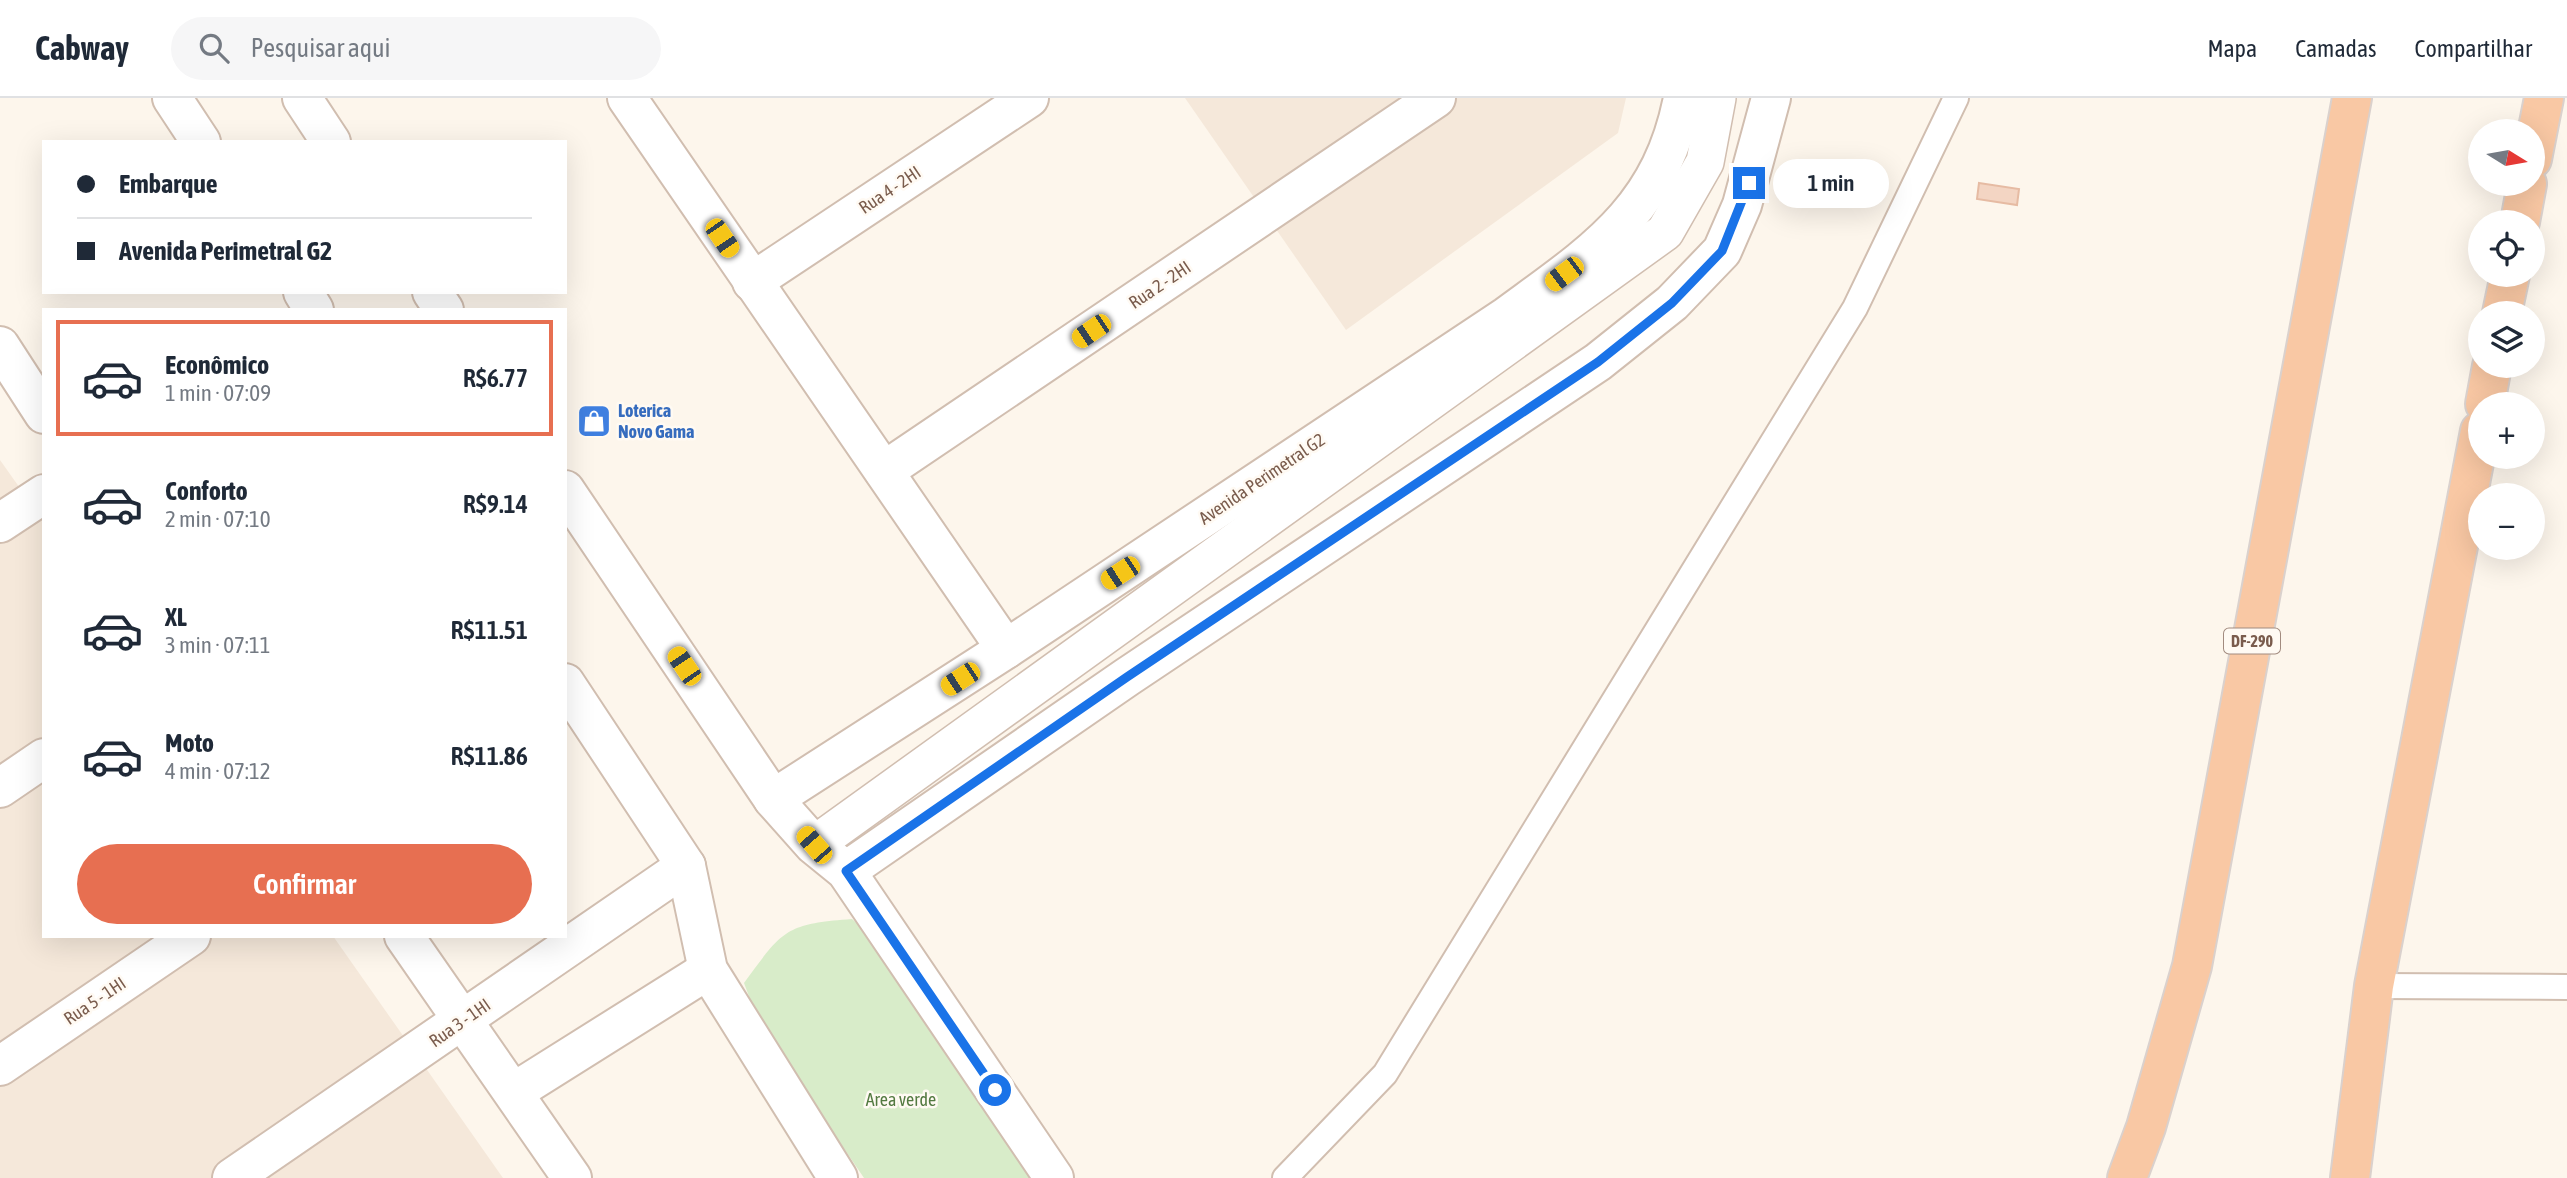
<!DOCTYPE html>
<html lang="pt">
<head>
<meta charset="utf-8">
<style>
  body { margin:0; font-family:"Asap Condensed",sans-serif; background:#f6f6f7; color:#1f2937; height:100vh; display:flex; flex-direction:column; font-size:26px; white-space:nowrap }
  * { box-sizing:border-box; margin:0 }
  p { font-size:23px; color:#747a83 }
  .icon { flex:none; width:38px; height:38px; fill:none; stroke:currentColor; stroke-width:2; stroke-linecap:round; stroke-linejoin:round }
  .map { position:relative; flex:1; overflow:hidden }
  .side { position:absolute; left:42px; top:210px; width:525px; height:630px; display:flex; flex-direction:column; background:#fff; border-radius:0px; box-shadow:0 7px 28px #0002 }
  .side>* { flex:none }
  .top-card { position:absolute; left:42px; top:42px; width:525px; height:154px; border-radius:0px; box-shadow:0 7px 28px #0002; display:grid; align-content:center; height:154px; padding:0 35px; background:#fff }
  .needle { width:46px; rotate:101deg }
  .buttons { position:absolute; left:2468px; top:21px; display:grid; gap:14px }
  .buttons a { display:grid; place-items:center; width:77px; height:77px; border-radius:50%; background:#fff; box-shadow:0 7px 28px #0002; font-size:35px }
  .end { position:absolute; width:32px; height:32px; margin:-16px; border:9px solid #1a73e8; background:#fff; box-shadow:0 0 0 4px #fff }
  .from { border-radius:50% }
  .bubble { position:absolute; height:49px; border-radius:24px; background:#fff; box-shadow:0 7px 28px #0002; font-size:23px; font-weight:600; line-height:49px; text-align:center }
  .car { position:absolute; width:21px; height:42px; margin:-21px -10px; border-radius:9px; box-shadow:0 0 5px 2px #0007; background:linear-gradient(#f5c518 24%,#345 0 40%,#f5c518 0 76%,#345 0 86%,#f5c518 0) }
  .top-card b { display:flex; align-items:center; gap:24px; height:66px; font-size:26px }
  .top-card b+b { border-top:2px solid #e0e1e3 }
  .top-card i { width:18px; height:18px; background:#1f2937 }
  ul { padding:12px 0 0; list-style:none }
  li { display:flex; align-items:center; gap:21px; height:116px; margin:0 14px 10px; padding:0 21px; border:4px solid transparent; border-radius:0px }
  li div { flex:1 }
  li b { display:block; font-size:26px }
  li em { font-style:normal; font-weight:600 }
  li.current { border-color:#e76f51 }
  li>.icon { width:63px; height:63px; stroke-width:1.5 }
  .button { display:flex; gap:14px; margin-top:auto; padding:14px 35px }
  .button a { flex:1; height:80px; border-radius:42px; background:#e76f51; color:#fff; font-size:28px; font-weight:600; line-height:80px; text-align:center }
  header { display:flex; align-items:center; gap:42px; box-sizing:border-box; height:98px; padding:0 35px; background:#fff; border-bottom:2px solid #e0e1e3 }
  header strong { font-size:33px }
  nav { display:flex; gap:38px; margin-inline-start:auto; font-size:24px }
  .search { width:490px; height:63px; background:#f6f6f7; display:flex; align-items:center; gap:18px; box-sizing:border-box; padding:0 24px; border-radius:38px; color:#747a83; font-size:26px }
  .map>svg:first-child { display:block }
  .residential { fill:#f5e8da }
  .green { fill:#d8ecc9 }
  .building { fill:#f3d5c3; stroke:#e6bba3; stroke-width:2 }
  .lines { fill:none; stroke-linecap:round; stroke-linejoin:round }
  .service-casing { stroke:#d1beb0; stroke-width:28 }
  .pedestrian-casing { stroke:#d1beb0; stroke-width:40 }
  .minor-casing { stroke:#d1beb0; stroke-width:42 }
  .tertiary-casing { stroke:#d1beb0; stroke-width:42 }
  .trunk-casing { stroke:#dad1cd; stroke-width:42 }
  .service { stroke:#fff; stroke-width:24 }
  .pedestrian { stroke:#fff; stroke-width:37 }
  .minor { stroke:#fff; stroke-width:38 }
  .tertiary { stroke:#fff; stroke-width:38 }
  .trunk { stroke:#f9c8a4; stroke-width:38 }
  .route { stroke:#1a73e8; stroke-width:9 }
  .labels { text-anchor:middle; stroke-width:5; stroke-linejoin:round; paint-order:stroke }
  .shield { fill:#fffaf3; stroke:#a28b7f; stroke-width:2 }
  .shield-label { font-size:16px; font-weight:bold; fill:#7a5c4d }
  .street-label { font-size:18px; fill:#7a5c4d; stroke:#fffaf3 }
  .shop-label { font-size:18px; font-weight:bold; fill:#366cbe; stroke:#fffaf3; text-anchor:start }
  .park-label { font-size:18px; fill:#537a41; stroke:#fffaf3 }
</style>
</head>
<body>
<header>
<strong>Cabway</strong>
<div class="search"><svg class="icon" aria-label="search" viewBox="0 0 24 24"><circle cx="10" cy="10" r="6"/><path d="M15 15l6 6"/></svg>Pesquisar aqui</div>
<nav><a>Mapa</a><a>Camadas</a><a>Compartilhar</a></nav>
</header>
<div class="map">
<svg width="2567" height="1080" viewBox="0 0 2567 1080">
  <rect width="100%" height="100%" fill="#fdf6ec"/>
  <!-- residential -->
  <g class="residential">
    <path d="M1185 0H1626L1618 35 1346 232Z"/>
    <path d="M0 362 44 424V838H333L503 1080H0Z"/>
  </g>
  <!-- green -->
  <path class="green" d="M852 821 885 850 1043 1080H864L759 925 744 885C783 832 785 826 852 821Z"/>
  <!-- building -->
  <path class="building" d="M1979 85 2019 91 2017 107 1977 101Z"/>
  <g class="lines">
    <!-- service casing -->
    <g class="service-casing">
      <g id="service">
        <path d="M2374 888 2567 889"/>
        <path d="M1285 1080 1385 976 1855 210 1956 0"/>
      </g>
    </g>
    <!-- pedestrian casing -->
    <g class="pedestrian-casing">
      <path id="pedestrian" d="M814 747 1665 134 1705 64 1717 0"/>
    </g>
    <!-- minor casing -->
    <g class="minor-casing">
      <g id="minor">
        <path d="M627 0 1006 551"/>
        <path d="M752 184 1029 0"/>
        <path d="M0 248 44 316"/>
        <path d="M884 373 1436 0"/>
        <path d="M0 425 44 396"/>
        <path d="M0 690 44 660"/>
        <path d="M404 838 572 1080"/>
        <path d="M0 968 191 838"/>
        <path d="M514 994 708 872"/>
        <path d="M232 1080 686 768"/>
      </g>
    </g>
    <!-- tertiary casing -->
    <g class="tertiary-casing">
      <g id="tertiary">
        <path d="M172 0 201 44"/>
        <path d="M302 0 331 44"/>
        <path d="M303 194 314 212"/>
        <path d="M432 194 444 212"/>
        <path d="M565 392 773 701 814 747 846 773 1054 1080"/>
        <path d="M565 585 686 768 708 872 838 1080"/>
        <path d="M773 701 1006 551 1507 218C1594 154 1661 113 1683 0"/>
        <path d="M846 773 1127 579 1598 264 1672 205 1722 153 1742 107 1771 0"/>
      </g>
    </g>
    <!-- trunk casing -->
    <g class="trunk-casing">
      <g id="trunk">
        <path d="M2532 61 2544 0"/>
        <path d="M2520 124 2527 86"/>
        <path d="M2502 215 2510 177"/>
        <path d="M2485 306 2492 268"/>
        <path d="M2127 1080 2146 1029 2192 868 2352 0"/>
        <path d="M2350 1080 2374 888 2480 333"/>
      </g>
    </g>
    <!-- service -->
    <use href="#service" class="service"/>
    <!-- pedestrian -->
    <use href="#pedestrian" class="pedestrian"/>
    <!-- minor -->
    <use href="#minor" class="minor"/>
    <!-- tertiary -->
    <use href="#tertiary" class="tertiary"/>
    <!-- trunk -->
    <use href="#trunk" class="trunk"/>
  </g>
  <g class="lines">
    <!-- route -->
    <path class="route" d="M995 992 846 773 1127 579 1598 264 1672 205 1722 153 1749 85"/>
  </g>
  <!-- icons -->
  <defs>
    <g id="shop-square" transform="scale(1.75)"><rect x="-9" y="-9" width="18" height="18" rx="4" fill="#3f7fe0" stroke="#fffaf3"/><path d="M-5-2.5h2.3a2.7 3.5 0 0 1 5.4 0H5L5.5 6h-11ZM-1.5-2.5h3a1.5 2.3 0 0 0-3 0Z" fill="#fff"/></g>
  </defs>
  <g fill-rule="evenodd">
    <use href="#shop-square" x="594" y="323"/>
  </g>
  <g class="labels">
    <!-- shield labels -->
    <rect class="shield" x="2224" y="530.5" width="56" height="25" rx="5"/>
    <g class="shield-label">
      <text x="2252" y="549">DF-290</text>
    </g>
    <!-- street labels -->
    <g class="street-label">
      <text transform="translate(890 92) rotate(-34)" y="6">Rua 4 - 2HI</text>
      <text transform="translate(1160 187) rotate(-34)" y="6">Rua 2 - 2HI</text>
      <text transform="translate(1262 381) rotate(-34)" y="6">Avenida Perimetral G2</text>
      <text transform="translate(95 903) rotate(-34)" y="6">Rua 5 - 1HI</text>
      <text transform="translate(460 925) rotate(-35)" y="6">Rua 3 - 1HI</text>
    </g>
    <!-- shop labels -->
    <g class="shop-label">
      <text x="618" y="319">Loterica<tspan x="618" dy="21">Novo Gama</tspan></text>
    </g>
    <!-- park labels -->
    <g class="park-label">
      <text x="901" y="1008">Area verde</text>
    </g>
  </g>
</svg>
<div class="buttons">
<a><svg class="needle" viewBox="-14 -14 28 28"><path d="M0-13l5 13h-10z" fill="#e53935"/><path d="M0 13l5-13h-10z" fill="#747a83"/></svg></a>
<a><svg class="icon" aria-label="locate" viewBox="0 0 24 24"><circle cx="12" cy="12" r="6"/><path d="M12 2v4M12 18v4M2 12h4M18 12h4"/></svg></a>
<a><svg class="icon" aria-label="layers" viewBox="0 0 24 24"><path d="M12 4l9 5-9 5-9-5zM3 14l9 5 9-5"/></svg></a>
<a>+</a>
<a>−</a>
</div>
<i class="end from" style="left:995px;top:992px"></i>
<i class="end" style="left:1749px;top:85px"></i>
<div class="bubble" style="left:1773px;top:61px;width:116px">1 min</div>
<i class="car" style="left:722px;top:140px;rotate:146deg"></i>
<i class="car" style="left:1564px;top:176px;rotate:233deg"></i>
<i class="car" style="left:1091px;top:233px;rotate:236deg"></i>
<i class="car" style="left:1120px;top:475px;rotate:237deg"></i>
<i class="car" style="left:684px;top:568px;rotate:326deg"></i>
<i class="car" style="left:960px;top:581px;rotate:237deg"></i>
<i class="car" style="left:814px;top:747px;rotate:319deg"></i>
<div class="top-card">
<b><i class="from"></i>Embarque</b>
<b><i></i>Avenida Perimetral G2</b>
</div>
<section class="side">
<ul>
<li class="current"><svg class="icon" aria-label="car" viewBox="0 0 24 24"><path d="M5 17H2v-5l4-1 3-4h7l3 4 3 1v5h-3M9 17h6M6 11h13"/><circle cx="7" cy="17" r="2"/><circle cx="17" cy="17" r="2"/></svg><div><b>Econômico</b><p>1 min · 07:09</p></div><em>R$6.77</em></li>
<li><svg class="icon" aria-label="car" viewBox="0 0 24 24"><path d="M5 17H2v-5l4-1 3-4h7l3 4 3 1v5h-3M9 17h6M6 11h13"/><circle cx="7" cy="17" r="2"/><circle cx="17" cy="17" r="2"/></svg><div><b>Conforto</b><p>2 min · 07:10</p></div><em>R$9.14</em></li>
<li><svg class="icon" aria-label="car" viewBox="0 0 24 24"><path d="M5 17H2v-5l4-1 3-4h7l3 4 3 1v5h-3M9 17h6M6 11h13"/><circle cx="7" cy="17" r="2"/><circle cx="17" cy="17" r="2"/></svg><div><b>XL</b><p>3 min · 07:11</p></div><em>R$11.51</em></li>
<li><svg class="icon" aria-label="car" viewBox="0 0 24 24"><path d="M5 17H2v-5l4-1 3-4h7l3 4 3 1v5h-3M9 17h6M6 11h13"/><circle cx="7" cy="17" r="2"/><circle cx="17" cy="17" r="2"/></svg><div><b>Moto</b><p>4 min · 07:12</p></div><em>R$11.86</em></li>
</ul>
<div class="button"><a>Confirmar</a></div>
</section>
</div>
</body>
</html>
